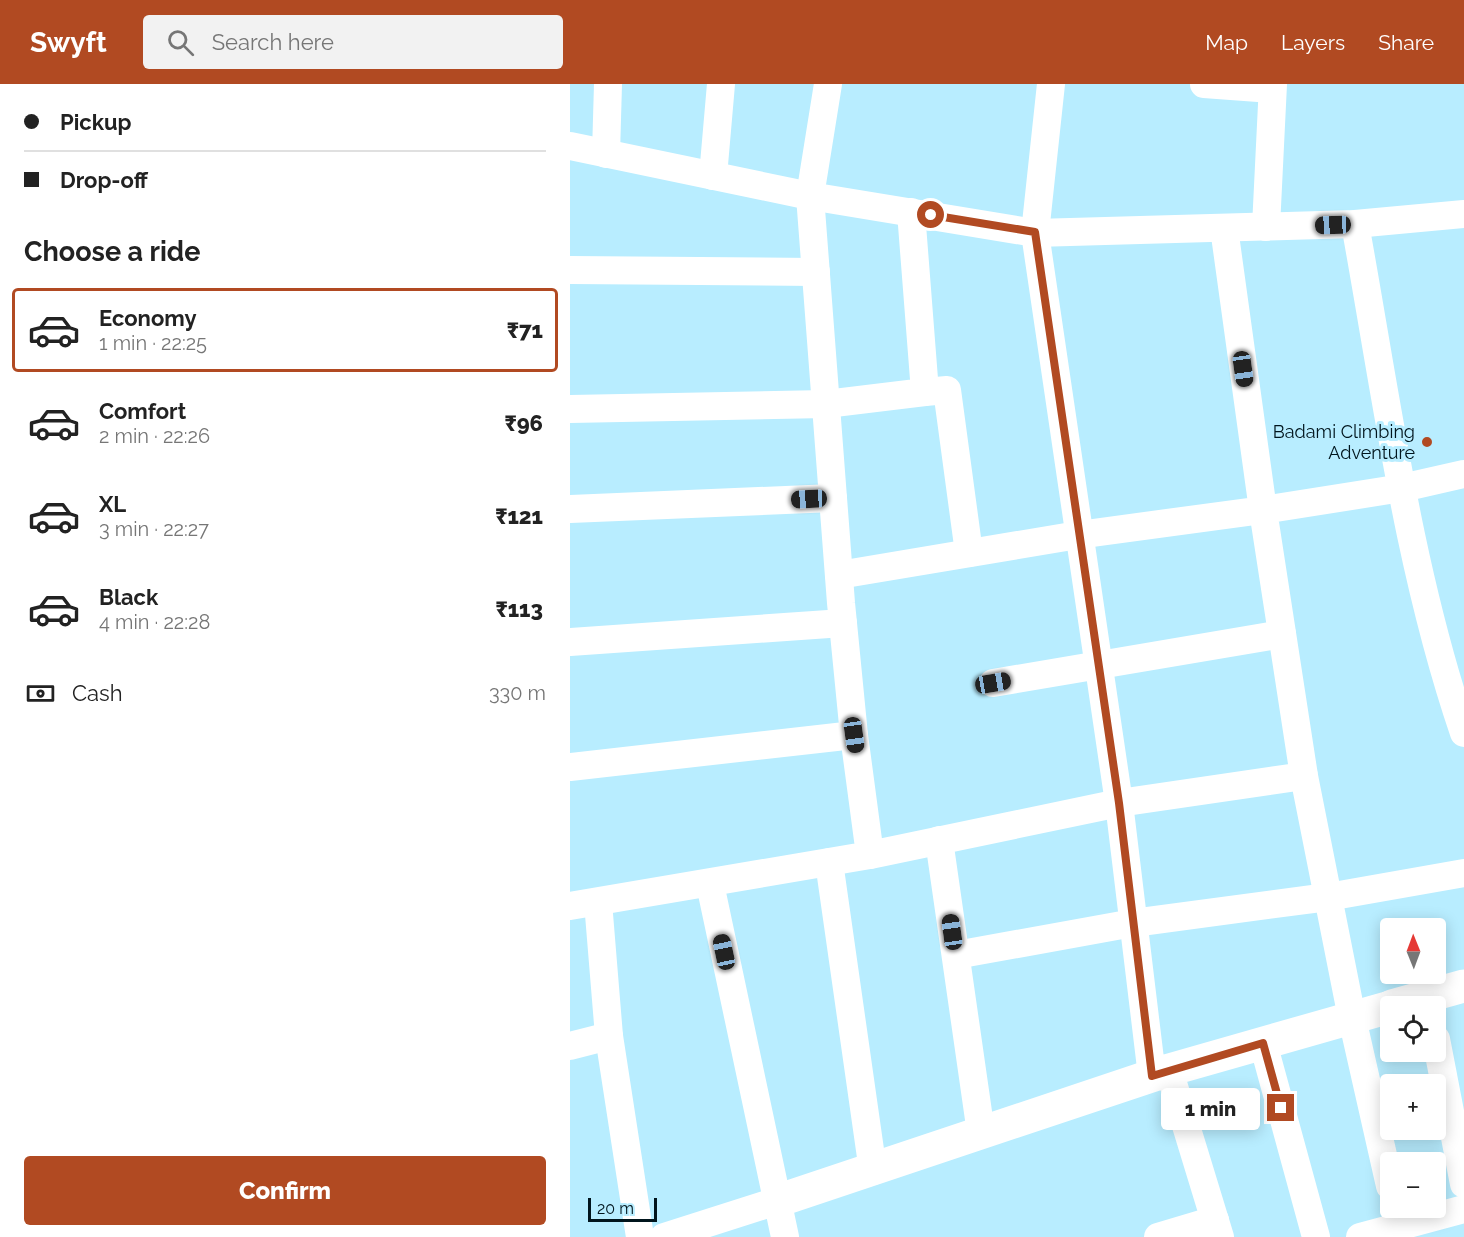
<!DOCTYPE html>
<html lang="en">
<head>
<meta charset="utf-8">
<style>
  body { margin:0; font-family:Raleway,sans-serif; background:#f2f2f2; color:#222; height:100vh; display:flex; flex-direction:column; font-size:22px; white-space:nowrap }
  * { box-sizing:border-box; margin:0 }
  p { font-size:20px; color:#767676 }
  .icon { flex:none; width:33px; height:33px; fill:none; stroke:currentColor; stroke-width:2; stroke-linecap:round; stroke-linejoin:round }
  .map { position:relative; flex:1; overflow:hidden }
  .panel { display:flex; flex-direction:column; background:#fff; width:570px }
  .panel>* { flex:none }
  .top-card { display:grid; align-content:center; height:132px; padding:0 24px; background:#fff }
  .needle { width:39px; rotate:359deg }
  .fabs { position:absolute; left:810px; top:834px; display:grid; gap:12px }
  .fabs a { display:grid; place-items:center; width:66px; height:66px; border-radius:6px; background:#fff; box-shadow:0 3px 15px #0003; font-size:30px }
  .scale { position:absolute; left:18px; bottom:15px; width:69px; box-sizing:border-box; padding-left:6px; border:3px solid #00151d; border-top:0; font-size:16px; line-height:21px; white-space:nowrap; color:#00151d; -webkit-text-stroke:4px #b8edff; paint-order:stroke }
  .end { position:absolute; width:27px; height:27px; margin:-14px; border:8px solid #b14a22; background:#fff; box-shadow:0 0 0 3px #fff }
  .from { border-radius:50% }
  .bubble { position:absolute; height:42px; border-radius:6px; background:#fff; box-shadow:0 3px 15px #0003; font-size:20px; font-weight:800; line-height:42px; text-align:center }
  .car { position:absolute; width:18px; height:36px; margin:-18px -9px; border-radius:8px; box-shadow:0 0 4px 2px #0007; background:linear-gradient(#222 24%,#8ab4d8 0 40%,#222 0 76%,#8ab4d8 0 86%,#222 0) }
  .top-card b { display:flex; align-items:center; gap:21px; height:57px; font-size:22px }
  .top-card b+b { border-top:2px solid #e0e0e0 }
  .top-card i { width:15px; height:15px; background:#222 }
  ul { padding:0; list-style:none }
  li { display:flex; align-items:center; gap:18px; height:84px; margin:0 12px 9px; padding:0 12px; border:3px solid transparent; border-radius:6px }
  li div { flex:1 }
  li b { display:block; font-size:22px }
  li em { font-style:normal; font-weight:800 }
  li.selected { border-color:#b14a22 }
  li>.icon { width:54px; height:54px; stroke-width:1.5 }
  h2 { padding:0 24px; font-size:27px; line-height:72px }
  .pay { display:flex; align-items:center; gap:15px; height:66px; padding:0 24px; font-size:22px }
  .pay p { margin-inline-start:auto }
  .primary-button { display:flex; gap:12px; margin-top:auto; padding:12px 24px }
  .primary-button a { flex:1; height:69px; border-radius:6px; background:#b14a22; color:#fff; font-size:24px; font-weight:800; line-height:69px; text-align:center }
  header { display:flex; align-items:center; gap:36px; box-sizing:border-box; height:84px; padding:0 30px; background:#b14a22; color:#fff }
  header strong { font-size:28px }
  nav { display:flex; gap:33px; margin-inline-start:auto; font-size:21px }
  .search { width:420px; height:54px; background:#f2f2f2; display:flex; align-items:center; gap:15px; box-sizing:border-box; padding:0 21px; border-radius:6px; color:#767676; font-size:22px }
  main { display:flex; flex:1; min-height:0 }
  .map>svg:first-child { display:block }
  .lines { fill:none; stroke-linecap:round; stroke-linejoin:round }
  .minor { stroke:#fff; stroke-width:28 }
  .tertiary { stroke:#fff; stroke-width:33 }
  .route { stroke:#b14a22; stroke-width:8 }
  .poi-dot { fill:#b14a22; stroke:#b8edff; stroke-width:2 }
  .labels { text-anchor:middle; stroke-width:6; stroke-linejoin:round; paint-order:stroke }
  .poi-label { font-size:18px; fill:#00151d; stroke:#b8edff; text-anchor:end }
</style>
</head>
<body>
<header>
<strong>Swyft</strong>
<div class="search"><svg class="icon" aria-label="search" viewBox="0 0 24 24"><circle cx="10" cy="10" r="6"/><path d="M15 15l6 6"/></svg>Search here</div>
<nav><a>Map</a><a>Layers</a><a>Share</a></nav>
</header>
<main>
<section class="panel">
<div class="top-card">
<b><i class="from"></i>Pickup</b>
<b><i></i>Drop-off</b>
</div>
<h2>Choose a ride</h2>
<ul>
<li class="selected"><svg class="icon" aria-label="car" viewBox="0 0 24 24"><path d="M5 17H2v-5l4-1 3-4h7l3 4 3 1v5h-3M9 17h6M6 11h13"/><circle cx="7" cy="17" r="2"/><circle cx="17" cy="17" r="2"/></svg><div><b>Economy</b><p>1 min · 22:25</p></div><em>₹71</em></li>
<li><svg class="icon" aria-label="car" viewBox="0 0 24 24"><path d="M5 17H2v-5l4-1 3-4h7l3 4 3 1v5h-3M9 17h6M6 11h13"/><circle cx="7" cy="17" r="2"/><circle cx="17" cy="17" r="2"/></svg><div><b>Comfort</b><p>2 min · 22:26</p></div><em>₹96</em></li>
<li><svg class="icon" aria-label="car" viewBox="0 0 24 24"><path d="M5 17H2v-5l4-1 3-4h7l3 4 3 1v5h-3M9 17h6M6 11h13"/><circle cx="7" cy="17" r="2"/><circle cx="17" cy="17" r="2"/></svg><div><b>XL</b><p>3 min · 22:27</p></div><em>₹121</em></li>
<li><svg class="icon" aria-label="car" viewBox="0 0 24 24"><path d="M5 17H2v-5l4-1 3-4h7l3 4 3 1v5h-3M9 17h6M6 11h13"/><circle cx="7" cy="17" r="2"/><circle cx="17" cy="17" r="2"/></svg><div><b>Black</b><p>4 min · 22:28</p></div><em>₹113</em></li>
</ul>
<div class="pay"><svg class="icon" aria-label="cash" viewBox="0 0 24 24"><path d="M3 7h18v10H3z"/><circle cx="12" cy="12" r="2"/></svg>Cash<p>330 m</p></div>
<div class="primary-button"><a>Confirm</a></div>
</section>
<div class="map">
<svg width="894" height="1153" viewBox="0 0 894 1153">
  <rect width="100%" height="100%" fill="#b8edff"/>
  <g class="lines">
    <!-- minor -->
    <g class="minor">
      <path d="M481 0 465 149 549 719 582 992"/>
      <path d="M634 0 702 5"/>
      <path d="M0 62 240 112 465 149 785 140 894 130"/>
      <path d="M36 70 38 0"/>
      <path d="M143 92 151 0"/>
      <path d="M785 140C816 310 838 485 894 649"/>
      <path d="M696 143 703 0"/>
      <path d="M0 186 246 188"/>
      <path d="M355 308 377 306 399 469"/>
      <path d="M0 325 256 320 355 308 341 128"/>
      <path d="M0 425 263 414"/>
      <path d="M269 491 508 451 693 426 654 144"/>
      <path d="M0 558 273 539"/>
      <path d="M423 599 712 550"/>
      <path d="M0 683 284 651"/>
      <path d="M369 756 411 1049"/>
      <path d="M300 771 549 719 734 692"/>
      <path d="M259 778 303 1087"/>
      <path d="M140 800 215 1153"/>
      <path d="M28 818 39 952 70 1153"/>
      <path d="M0 822 300 771 284 651 271 519 240 112 258 0"/>
      <path d="M386 871 563 839 758 813 894 789"/>
      <path d="M866 955 894 1100"/>
      <path d="M693 959 746 1153"/>
      <path d="M0 962 39 952"/>
      <path d="M599 986 650 1153"/>
      <path d="M820 1102 782 934 734 692 693 426 832 404 894 390"/>
      <path d="M94 1153 207 1117"/>
      <path d="M588 1153 645 1136"/>
      <path d="M790 1153 894 1125"/>
    </g>
    <!-- tertiary -->
    <g class="tertiary">
      <path d="M822 922 894 902"/>
      <path d="M207 1117 599 986 820 923"/>
    </g>
  </g>
  <g class="lines">
    <!-- route -->
    <path class="route" d="M361 131 465 148 549 719 582 992 693 959 711 1024"/>
  </g>
  <!-- markers -->
  <circle class="poi-dot" cx="857" cy="358" r="6"/>
  <g class="labels">
    <!-- poi labels -->
    <g class="poi-label">
      <text x="845" y="354">Badami Climbing<tspan x="845" dy="21">Adventure</tspan></text>
    </g>
  </g>
</svg>
<div class="fabs">
<a><svg class="needle" viewBox="-14 -14 28 28"><path d="M0-13l5 13h-10z" fill="#e53935"/><path d="M0 13l5-13h-10z" fill="#767676"/></svg></a>
<a><svg class="icon" aria-label="locate" viewBox="0 0 24 24"><circle cx="12" cy="12" r="6"/><path d="M12 2v4M12 18v4M2 12h4M18 12h4"/></svg></a>
<a>+</a>
<a>−</a>
</div>
<div class="scale">20 m</div>
<i class="end from" style="left:361px;top:131px"></i>
<i class="end" style="left:711px;top:1024px"></i>
<div class="bubble" style="left:591px;top:1004px;width:99px">1 min</div>
<i class="car" style="left:763px;top:141px;rotate:268deg"></i>
<i class="car" style="left:673px;top:285px;rotate:172deg"></i>
<i class="car" style="left:239px;top:415px;rotate:267deg"></i>
<i class="car" style="left:423px;top:599px;rotate:80deg"></i>
<i class="car" style="left:284px;top:651px;rotate:172deg"></i>
<i class="car" style="left:382px;top:848px;rotate:352deg"></i>
<i class="car" style="left:154px;top:868px;rotate:348deg"></i>
</div>
</main>
</body>
</html>
